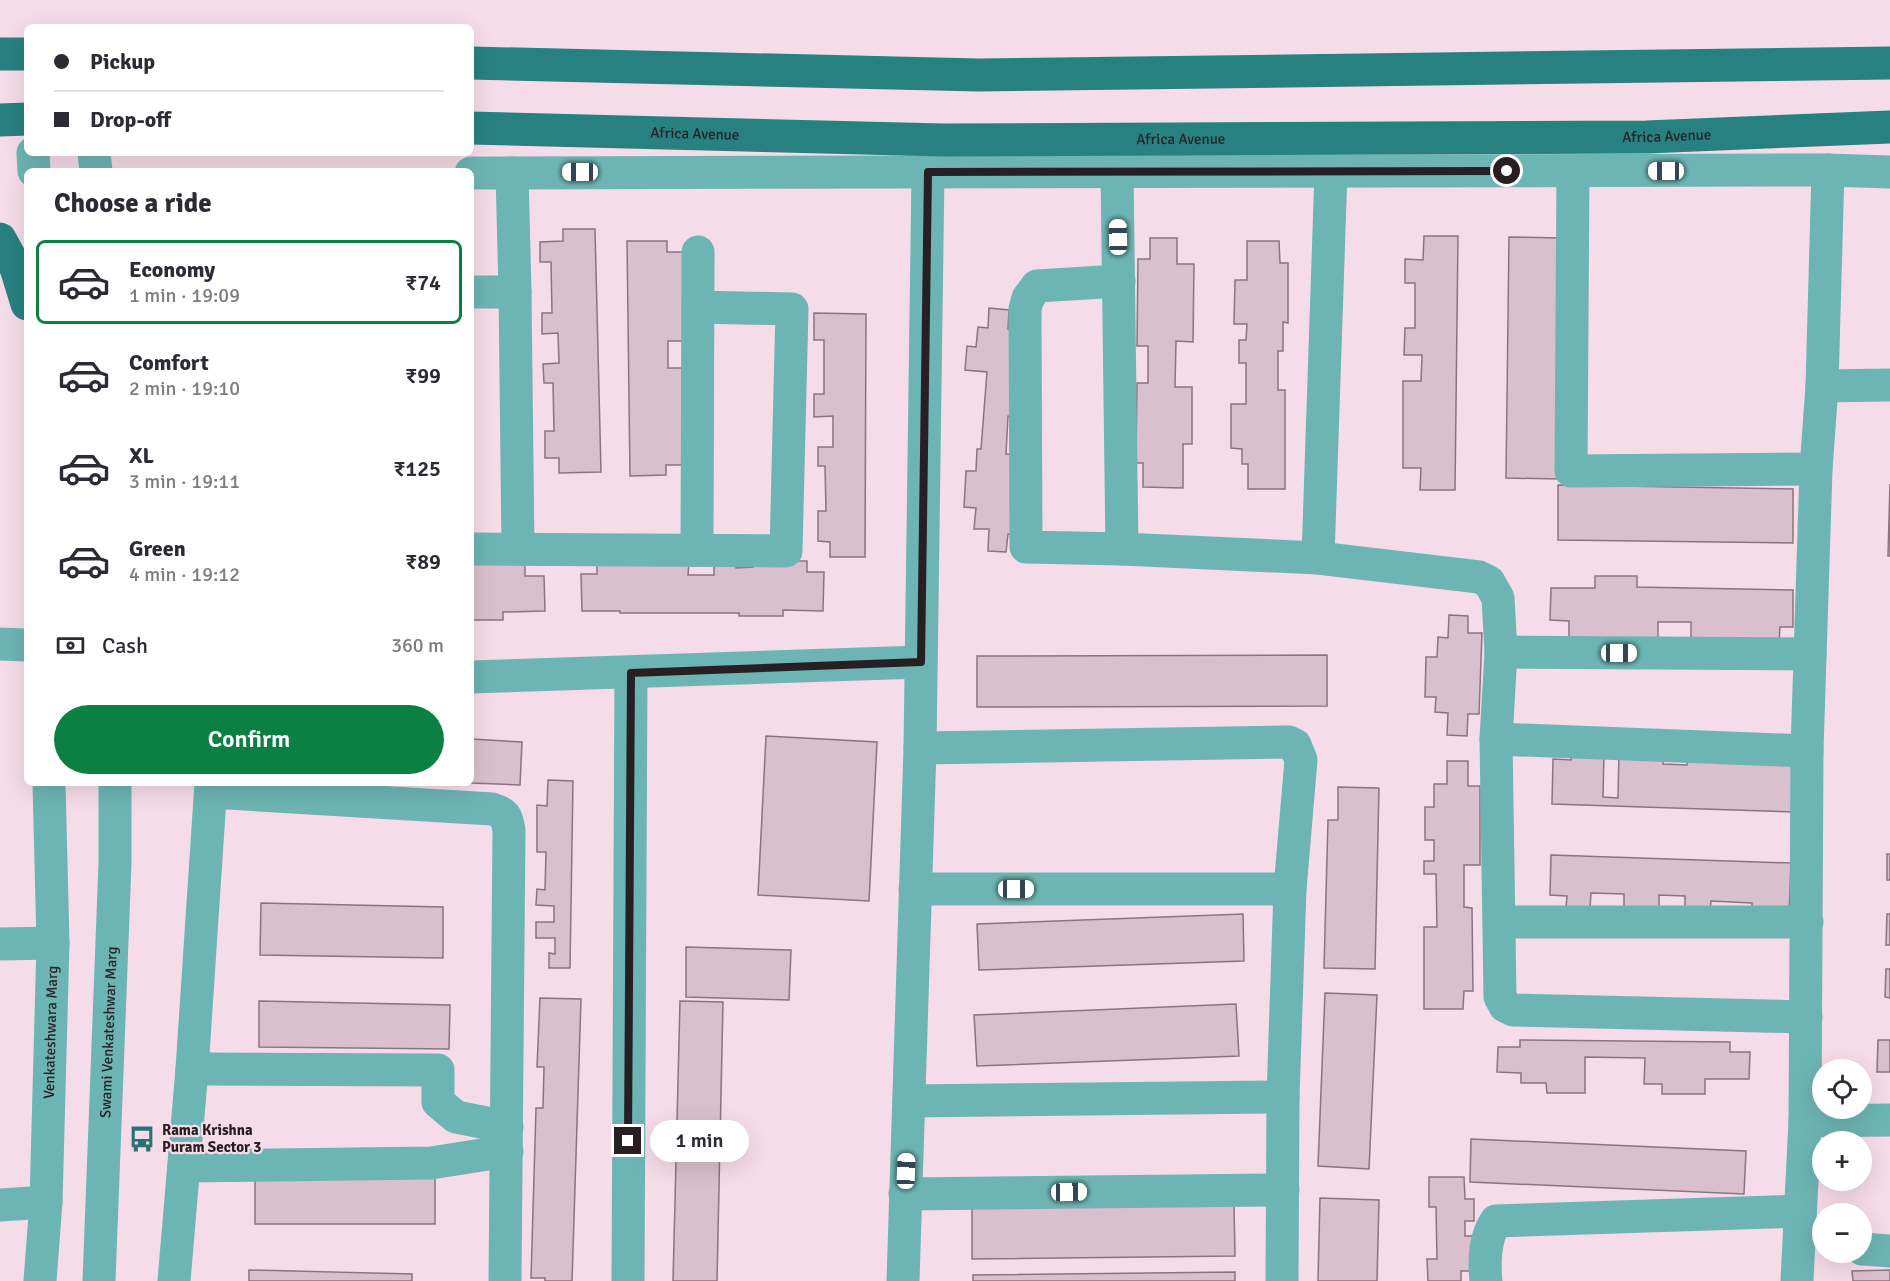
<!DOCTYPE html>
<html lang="en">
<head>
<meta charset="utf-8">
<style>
  body { margin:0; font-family:Signika,sans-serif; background:#f7f7f7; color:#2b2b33; height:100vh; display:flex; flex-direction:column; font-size:22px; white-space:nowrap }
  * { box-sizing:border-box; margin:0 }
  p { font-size:20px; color:#7c7c81 }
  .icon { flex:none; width:33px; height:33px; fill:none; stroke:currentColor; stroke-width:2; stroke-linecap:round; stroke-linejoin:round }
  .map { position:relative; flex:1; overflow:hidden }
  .panel { position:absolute; left:24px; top:168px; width:450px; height:618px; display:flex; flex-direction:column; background:#fff; border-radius:9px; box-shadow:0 6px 24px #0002 }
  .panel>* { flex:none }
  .hud { position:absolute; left:24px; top:24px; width:450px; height:132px; border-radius:9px; box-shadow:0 6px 24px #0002; display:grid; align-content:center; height:132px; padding:0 30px; background:#fff }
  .fabs { position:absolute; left:1812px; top:1059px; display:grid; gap:12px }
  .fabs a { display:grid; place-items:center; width:60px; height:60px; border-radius:50%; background:#fff; box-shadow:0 6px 24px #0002; font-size:30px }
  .end { position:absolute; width:27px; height:27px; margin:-14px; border:8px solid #281f23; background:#fff; box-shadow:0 0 0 3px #fff }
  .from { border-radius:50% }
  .bubble { position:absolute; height:42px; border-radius:21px; background:#fff; box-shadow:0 6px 24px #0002; font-size:20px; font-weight:600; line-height:42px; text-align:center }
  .car { position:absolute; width:18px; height:36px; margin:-18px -9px; border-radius:8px; box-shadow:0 0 4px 2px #0007; background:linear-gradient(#fff 24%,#345 0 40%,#fff 0 76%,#345 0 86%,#fff 0) }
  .hud b { display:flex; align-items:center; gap:21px; height:57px; font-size:22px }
  .hud b+b { border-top:2px solid #e1e1e2 }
  .hud i { width:15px; height:15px; background:#2b2b33 }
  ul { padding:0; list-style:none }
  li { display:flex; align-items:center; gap:18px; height:84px; margin:0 12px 9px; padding:0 18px; border:3px solid transparent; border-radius:9px }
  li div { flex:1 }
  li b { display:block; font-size:22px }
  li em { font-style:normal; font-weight:600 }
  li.on { border-color:#0b8043 }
  li>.icon { width:54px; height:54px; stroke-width:1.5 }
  h2 { padding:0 30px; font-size:27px; line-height:72px }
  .pay { display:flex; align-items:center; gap:15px; height:66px; padding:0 30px; font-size:22px }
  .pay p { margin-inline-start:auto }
  .action { display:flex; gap:12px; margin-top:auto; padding:12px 30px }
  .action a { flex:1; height:69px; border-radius:36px; background:#0b8043; color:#fff; font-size:24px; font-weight:600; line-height:69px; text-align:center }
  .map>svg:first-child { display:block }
  .building { fill:#dac0cc; stroke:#8b747f; stroke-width:1.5 }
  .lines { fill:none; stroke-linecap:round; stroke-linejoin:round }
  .minor { stroke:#6db5b4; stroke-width:33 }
  .major { stroke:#288181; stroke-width:33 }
  .route { stroke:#281f23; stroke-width:8 }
  .labels { text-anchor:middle; stroke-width:4.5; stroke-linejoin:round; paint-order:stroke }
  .street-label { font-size:15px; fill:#281f23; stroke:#f6dce8 }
  .poi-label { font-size:15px; font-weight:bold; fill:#281f23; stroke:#f6dce8; text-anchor:start }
</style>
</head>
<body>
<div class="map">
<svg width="1890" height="1281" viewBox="0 0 1890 1281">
  <rect width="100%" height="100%" fill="#f6dce8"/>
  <!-- building -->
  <g class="building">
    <path d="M563 229H595L601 472 559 473V458H545V431H554L553 383H544L543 364 559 363 558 333 542 334V313H552L551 262H540V242L563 241Z"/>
    <path d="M1424 236H1458L1455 490H1420L1421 468H1403V381H1421L1422 355H1404L1405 328H1415V283H1405V259L1423 260Z"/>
    <path d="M1509 237 1562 238 1559 479 1506 478Z"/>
    <path d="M1150 238H1177V264H1194L1193 342 1176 341 1175 387H1192V444H1183V488L1143 487V463H1136L1137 383H1148V346H1137L1138 259H1150Z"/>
    <path d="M627 241H667V252H683L684 341H668V368H682L683 465H666V475L630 476Z"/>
    <path d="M1247 241H1279L1280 263H1288V323L1283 322V351H1278V390H1285V489H1248V464H1242V449L1231 448V404H1246V363H1239V340H1246L1247 324H1234L1235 280H1247Z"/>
    <path d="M989 308 1009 310 1008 329 1019 330 1017 417 1008 416 1006 454 1018 455 1013 534H1008L1006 552 988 551 989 529H974L976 508 964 507 966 471H976L977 449H981L987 372 965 370 967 346 976 347 978 327 988 328Z"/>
    <path d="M814 313 866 314 865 557H830V542L818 541V511H826L825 466H818V447H833V416L814 417V394H824V340H814Z"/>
    <path d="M1890 484V556H1888Z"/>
    <path d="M1558 485 1793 489V543L1558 540Z"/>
    <path d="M471 559H525V576H544L545 611 503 612V620H471Z"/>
    <path d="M714 561H736V568L753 567V561H807V572H824L823 611 783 610V616H739V613H620V611H582L581 574H597V562H689L688 575H714Z"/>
    <path d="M1595 576H1637V587L1793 590V627H1780L1779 642 1691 641V622H1658V640L1569 639V621L1550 620 1551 588H1595Z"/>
    <path d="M1449 615 1468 616V633H1482L1479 714H1468L1467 736 1447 735 1448 713 1435 712 1436 697H1425L1426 657H1437L1438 637 1448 638Z"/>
    <path d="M1327 655V706L977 707V656Z"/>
    <path d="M766 736 877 742 869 901 758 895Z"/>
    <path d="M471 739 522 742 520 785 471 783Z"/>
    <path d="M1572 750 1604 751 1603 797 1618 798 1619 751 1663 753V764L1687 765 1688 753 1798 757 1796 812 1552 804 1553 759 1571 760Z"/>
    <path d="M1447 761H1468V786H1480V865H1464V907L1472 908 1473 991H1464L1463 1009H1424V927H1437L1436 874H1424V861H1434V840H1425V807H1434V784H1447Z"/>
    <path d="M548 780 573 781 570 968H549V953L555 954V938H536V922H554V906L536 905 537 889 545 890 546 852H537V805L547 806Z"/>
    <path d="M1338 787 1379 788 1375 969 1324 968 1328 820H1338Z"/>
    <rect x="1887" y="854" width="3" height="26"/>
    <path d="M1551 855 1791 863 1789 914 1752 913V903L1711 901 1710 912 1685 911V896L1659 895V910L1624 909V894L1591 893 1590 908 1566 907 1567 896 1550 895Z"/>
    <path d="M261 903 443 907V958L260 955Z"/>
    <path d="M1243 914 1244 961 979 970 977 924Z"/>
    <path d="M1887 914H1890V945H1886Z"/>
    <path d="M686 947 791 950 789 1000 686 997Z"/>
    <path d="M1886 969H1890V998L1885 997Z"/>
    <path d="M1325 993 1377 995 1369 1169 1318 1166Z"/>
    <path d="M540 998 581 999 572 1281H545V1278H531L536 1108H543L544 1067H537Z"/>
    <path d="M259 1001 450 1005 449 1049 259 1047Z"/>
    <path d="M680 1001 723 1002 717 1281H673Z"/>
    <path d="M1236 1004 1239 1056 977 1066 974 1015Z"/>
    <path d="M1520 1040 1730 1042V1052H1750L1749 1079H1705V1094H1662V1084H1644L1645 1058 1585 1057V1093H1547L1546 1083H1521V1073L1497 1072 1498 1047H1520Z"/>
    <path d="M1878 1040H1890V1072H1877Z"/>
    <path d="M1471 1139 1746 1151 1744 1194 1470 1182Z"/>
    <path d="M255 1170 435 1171V1224H255Z"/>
    <path d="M1429 1177H1464L1465 1199H1474V1221H1465V1236H1474V1271H1461V1281H1428L1427 1259H1437L1436 1207H1429Z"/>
    <path d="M1320 1198 1379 1200 1377 1281H1318Z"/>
    <path d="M1234 1205 1235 1256 972 1259V1208Z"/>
    <path d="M249 1270 412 1274V1281H249Z"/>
    <path d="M1890 1270V1281H1853L1852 1271Z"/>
    <path d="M1235 1272V1281H973V1275Z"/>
  </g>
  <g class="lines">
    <!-- minor -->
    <g class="minor">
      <path d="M33 153 34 171"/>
      <path d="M94 153 96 171"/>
      <path d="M1117 171 1122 549 1318 558 1479 577 1489 582 1498 598 1501 652 1496 739 1500 997 1505 1006 1513 1010 1806 1017"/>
      <path d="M1573 171 1571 471 1816 469"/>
      <path d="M471 173 1828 170 1890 172"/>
      <path d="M512 173 515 292 518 549"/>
      <path d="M1119 281 1037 286 1028 298 1025 309 1026 547 1122 549"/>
      <path d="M471 292H515"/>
      <path d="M1822 386 1890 385"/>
      <path d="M471 549 786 551 792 309 698 307"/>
      <path d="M697 550 698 252"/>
      <path d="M1318 558 1331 171"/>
      <path d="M0 644 27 645"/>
      <path d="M1501 652 1810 654"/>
      <path d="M471 677 921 662"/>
      <path d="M1496 739 1807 751"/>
      <path d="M920 748 1289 742 1295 745 1301 760 1290 889 1283 1097 1282 1281"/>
      <path d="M211 792 492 809C506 814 506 815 509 830L505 1281"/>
      <path d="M915 889H1290"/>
      <path d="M1500 922H1807"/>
      <path d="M0 944 53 943"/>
      <path d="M192 1069 438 1070V1102L456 1117 507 1127"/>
      <path d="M909 1101 1283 1097"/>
      <path d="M1805 1121 1890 1120"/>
      <path d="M184 1166 431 1163 507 1151"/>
      <path d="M905 1194 1283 1190"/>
      <path d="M0 1205 46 1202"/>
      <path d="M1862 1249 1890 1251"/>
      <path id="s1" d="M40 1281 46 1202 53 943 49 783"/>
      <path id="s2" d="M99 1281 115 863V783"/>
      <path d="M174 1281 192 1069 211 783"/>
      <path d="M628 1281 631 673"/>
      <path d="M903 1281 920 748 928 172"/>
      <path d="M1486 1281C1484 1262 1485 1237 1496 1221L1800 1211"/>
      <path d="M1797 1281 1805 1121 1807 751 1816 469 1822 386 1828 170"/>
    </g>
    <!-- major -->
    <g class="major">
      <path d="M0 54H27"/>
      <path d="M471 63 979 75 1890 63"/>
      <path d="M0 120 27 119"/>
      <path id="s3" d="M471 128 943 140 1647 137 1890 127"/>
      <path d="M0 239 16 268 27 304"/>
    </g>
  </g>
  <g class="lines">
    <!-- route -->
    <path class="route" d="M628 1141 631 673 921 662 928 172 1507 171"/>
  </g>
  <!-- icons -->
  <defs>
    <g id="bus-bare" transform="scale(2.07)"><path d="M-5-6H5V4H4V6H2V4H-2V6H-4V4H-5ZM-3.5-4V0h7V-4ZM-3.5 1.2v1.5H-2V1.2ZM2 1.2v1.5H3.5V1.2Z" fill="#277272" stroke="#f6dce8" stroke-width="2.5" paint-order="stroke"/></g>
  </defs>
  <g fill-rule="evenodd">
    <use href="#bus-bare" x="142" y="1139"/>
  </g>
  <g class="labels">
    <!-- street labels -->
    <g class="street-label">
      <text dy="5" stroke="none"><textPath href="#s3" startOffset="224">Africa Avenue</textPath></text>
      <text dy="5" stroke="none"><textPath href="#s3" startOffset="1196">Africa Avenue</textPath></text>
      <text dy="5" stroke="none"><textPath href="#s3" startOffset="710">Africa Avenue</textPath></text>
      <text dy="5" stroke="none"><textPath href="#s1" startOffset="249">Venkateshwara Marg</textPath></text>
      <text dy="5" stroke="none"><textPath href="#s2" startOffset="249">Swami Venkateshwar Marg</textPath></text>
    </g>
    <!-- poi labels -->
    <g class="poi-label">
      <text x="162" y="1135">Rama Krishna<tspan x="162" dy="17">Puram Sector 3</tspan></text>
    </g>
  </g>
</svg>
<div class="fabs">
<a><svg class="icon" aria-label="locate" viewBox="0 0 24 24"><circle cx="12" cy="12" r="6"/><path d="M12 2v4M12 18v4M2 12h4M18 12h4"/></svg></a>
<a>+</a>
<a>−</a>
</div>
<i class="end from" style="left:1507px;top:171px"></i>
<i class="end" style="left:628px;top:1141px"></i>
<div class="bubble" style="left:650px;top:1120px;width:99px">1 min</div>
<i class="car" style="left:1666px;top:171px;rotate:270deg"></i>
<i class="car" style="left:580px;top:172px;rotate:270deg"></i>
<i class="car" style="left:1118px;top:237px;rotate:359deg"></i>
<i class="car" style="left:1619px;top:653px;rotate:90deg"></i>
<i class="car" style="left:1016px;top:889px;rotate:90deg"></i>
<i class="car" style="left:906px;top:1171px;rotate:2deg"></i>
<i class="car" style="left:1069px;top:1192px;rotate:89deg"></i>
<div class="hud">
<b><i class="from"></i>Pickup</b>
<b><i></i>Drop-off</b>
</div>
<section class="panel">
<h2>Choose a ride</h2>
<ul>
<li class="on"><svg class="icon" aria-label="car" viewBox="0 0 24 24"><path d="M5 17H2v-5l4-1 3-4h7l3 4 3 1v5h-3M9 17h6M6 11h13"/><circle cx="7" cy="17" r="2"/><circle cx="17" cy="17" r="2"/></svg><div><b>Economy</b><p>1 min · 19:09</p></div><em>₹74</em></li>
<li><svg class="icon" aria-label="car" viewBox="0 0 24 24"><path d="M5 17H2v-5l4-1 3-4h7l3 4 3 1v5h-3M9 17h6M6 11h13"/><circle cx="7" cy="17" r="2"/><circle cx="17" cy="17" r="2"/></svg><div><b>Comfort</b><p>2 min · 19:10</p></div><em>₹99</em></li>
<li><svg class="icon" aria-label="car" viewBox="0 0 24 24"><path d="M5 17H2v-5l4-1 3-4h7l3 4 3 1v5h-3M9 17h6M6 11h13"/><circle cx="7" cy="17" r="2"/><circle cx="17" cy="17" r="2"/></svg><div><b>XL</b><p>3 min · 19:11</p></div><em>₹125</em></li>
<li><svg class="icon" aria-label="car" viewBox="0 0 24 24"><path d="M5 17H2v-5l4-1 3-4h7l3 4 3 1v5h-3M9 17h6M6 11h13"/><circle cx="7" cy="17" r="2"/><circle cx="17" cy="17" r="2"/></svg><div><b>Green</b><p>4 min · 19:12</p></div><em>₹89</em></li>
</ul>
<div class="pay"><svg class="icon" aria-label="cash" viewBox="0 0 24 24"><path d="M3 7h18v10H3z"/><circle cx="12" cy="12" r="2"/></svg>Cash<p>360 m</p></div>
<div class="action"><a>Confirm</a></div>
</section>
</div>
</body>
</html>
